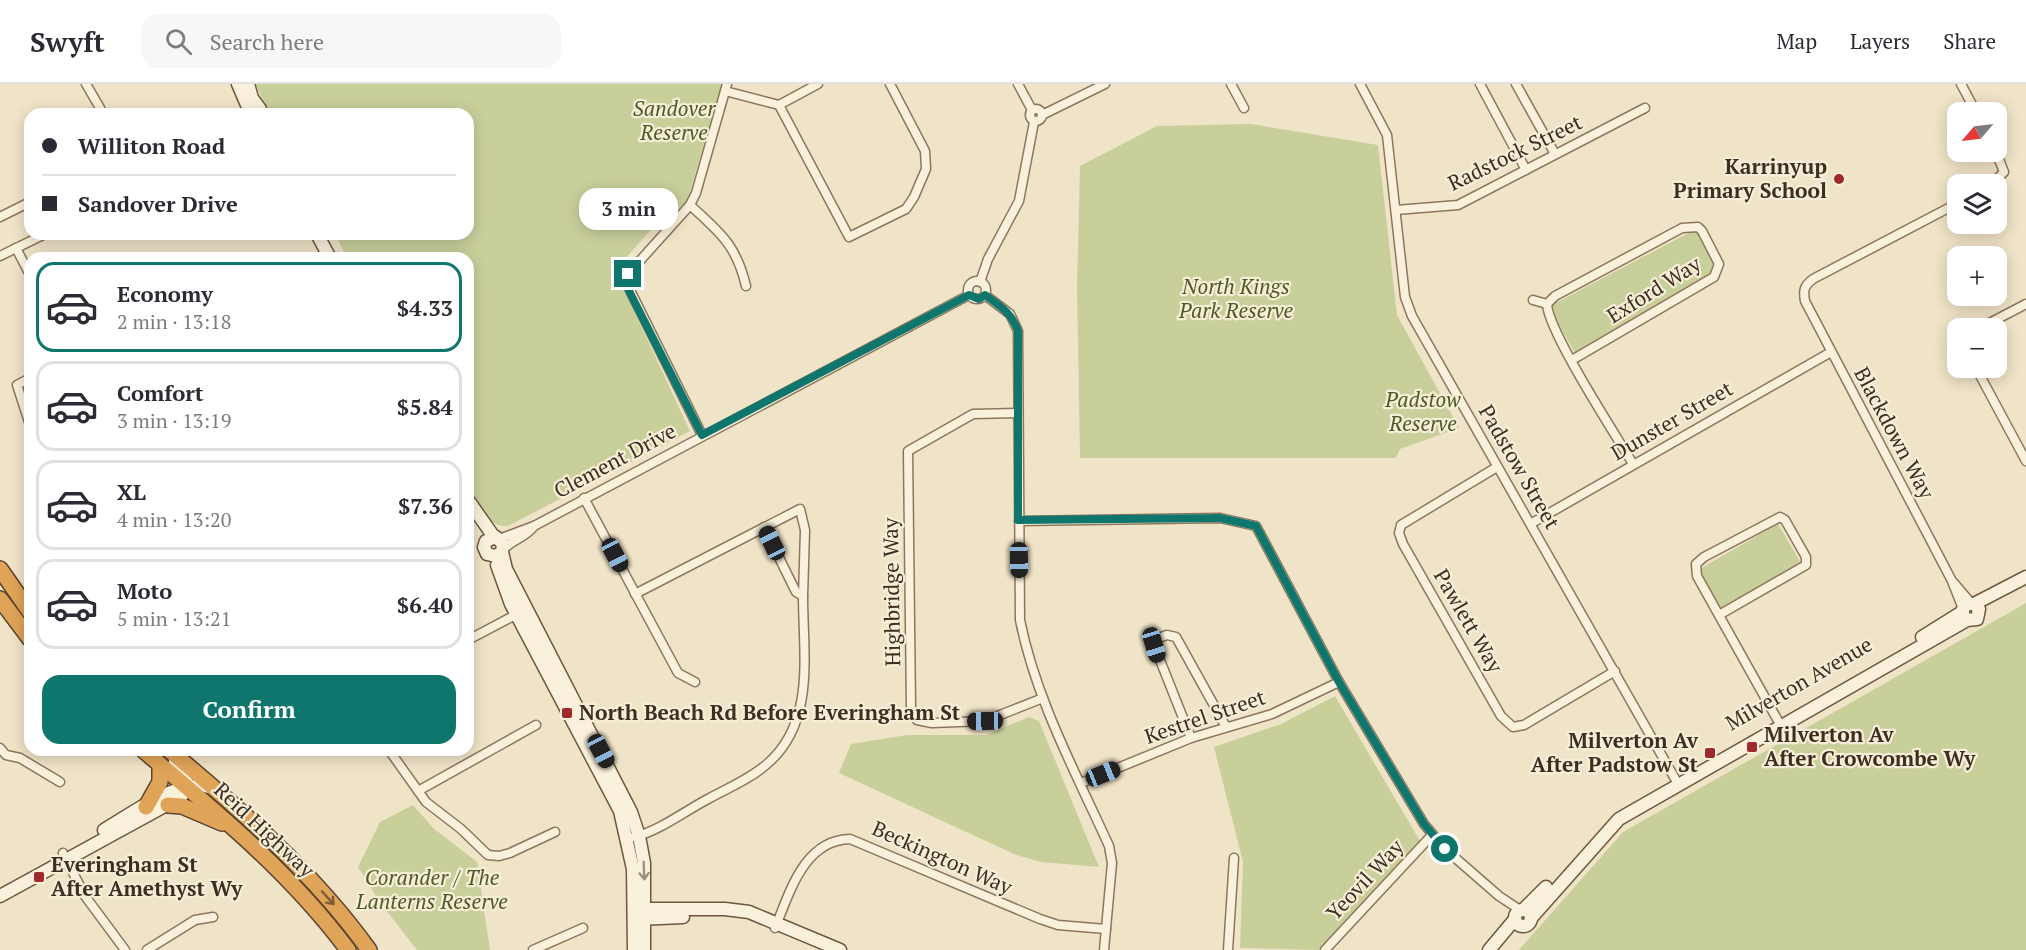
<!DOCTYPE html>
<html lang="en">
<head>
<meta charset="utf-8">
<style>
  body { margin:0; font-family:"PT Serif",serif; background:#f7f7f7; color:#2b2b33; height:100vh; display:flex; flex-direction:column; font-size:22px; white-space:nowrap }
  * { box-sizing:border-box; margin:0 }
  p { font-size:20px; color:#7c7c81 }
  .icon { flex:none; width:33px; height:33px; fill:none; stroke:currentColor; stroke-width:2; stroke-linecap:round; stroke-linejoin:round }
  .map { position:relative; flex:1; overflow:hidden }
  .sheet { position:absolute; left:24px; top:168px; width:450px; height:504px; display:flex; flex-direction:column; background:#fff; border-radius:18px; box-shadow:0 3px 15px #0003 }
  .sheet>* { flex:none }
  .top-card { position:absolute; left:24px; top:24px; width:450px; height:132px; border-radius:18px; box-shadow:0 3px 15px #0003; display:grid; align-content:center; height:132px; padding:0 18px; background:#fff }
  .needle { width:39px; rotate:242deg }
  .controls { position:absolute; left:1947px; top:18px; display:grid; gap:12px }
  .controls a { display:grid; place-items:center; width:60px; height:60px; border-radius:12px; background:#fff; box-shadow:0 3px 15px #0003; font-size:30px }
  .end { position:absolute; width:27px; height:27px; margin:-14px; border:8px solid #0f766e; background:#fff; box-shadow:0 0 0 3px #fff }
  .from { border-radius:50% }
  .bubble { position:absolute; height:42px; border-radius:18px; background:#fff; box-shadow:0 3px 15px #0003; font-size:20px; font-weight:700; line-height:42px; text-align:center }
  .car { position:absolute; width:18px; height:36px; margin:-18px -9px; border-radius:8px; box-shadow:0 0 4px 2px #0007; background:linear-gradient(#222 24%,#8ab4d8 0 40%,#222 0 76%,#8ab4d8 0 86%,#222 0) }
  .top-card b { display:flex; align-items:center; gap:21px; height:57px; font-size:22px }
  .top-card b+b { border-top:2px solid #e1e1e2 }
  .top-card i { width:15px; height:15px; background:#2b2b33 }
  ul { padding:10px 0 0; list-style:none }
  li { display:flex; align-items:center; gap:18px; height:90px; margin:0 12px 9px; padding:0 6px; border:3px solid #e1e1e2; border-radius:18px }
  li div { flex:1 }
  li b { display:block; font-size:22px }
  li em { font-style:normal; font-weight:700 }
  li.selected { border-color:#0f766e }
  li>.icon { width:54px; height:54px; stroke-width:1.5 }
  .cta { display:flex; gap:12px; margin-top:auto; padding:12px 18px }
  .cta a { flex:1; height:69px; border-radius:18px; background:#0f766e; color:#fff; font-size:24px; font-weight:700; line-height:69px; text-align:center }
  header { display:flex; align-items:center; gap:36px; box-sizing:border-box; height:84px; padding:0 30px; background:#fff; border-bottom:2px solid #e1e1e2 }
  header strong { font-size:28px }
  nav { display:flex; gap:33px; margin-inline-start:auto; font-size:21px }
  .search { width:420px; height:54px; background:#f7f7f7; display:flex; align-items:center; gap:15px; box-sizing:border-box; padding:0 21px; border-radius:18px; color:#7c7c81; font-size:22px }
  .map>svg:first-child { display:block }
  .green { fill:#c9cf9b }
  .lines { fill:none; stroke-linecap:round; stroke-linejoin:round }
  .street-casing { stroke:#8d765c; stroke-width:11 }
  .secondary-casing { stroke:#6f573f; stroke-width:15 }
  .highway-casing { stroke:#5b4430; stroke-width:18 }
  .street { stroke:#faf1dc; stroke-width:8 }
  .secondary { stroke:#faf1dc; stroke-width:12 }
  .highway { stroke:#e0a458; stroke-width:15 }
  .oneway { stroke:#9c907e }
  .oneway2 { stroke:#7e5d36 }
  .route { stroke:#0f766e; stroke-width:8 }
  .poi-dot { fill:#9e2a2b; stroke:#f7eed8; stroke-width:2 }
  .labels { text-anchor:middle; stroke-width:4.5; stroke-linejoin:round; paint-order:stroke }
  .park-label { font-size:21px; font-style:italic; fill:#4d5a26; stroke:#f7eed8 }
  .street-label { font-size:21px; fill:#3d2e20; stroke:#f7eed8 }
  .poi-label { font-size:21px; font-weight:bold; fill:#3d2e20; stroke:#f7eed8; text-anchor:start }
</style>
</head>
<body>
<header>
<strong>Swyft</strong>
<div class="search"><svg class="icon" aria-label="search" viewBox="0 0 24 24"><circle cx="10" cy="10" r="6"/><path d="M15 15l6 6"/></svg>Search here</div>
<nav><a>Map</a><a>Layers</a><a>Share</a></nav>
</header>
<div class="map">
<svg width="2026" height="866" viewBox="0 0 2026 866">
  <rect width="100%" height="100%" fill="#f0e4c8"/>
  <!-- green -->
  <g class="green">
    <path d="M255 0H722L687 117 650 147 615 186 690 347 508 442C485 444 477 417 468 400V174H347L335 150H468V30H271Z"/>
    <path d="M1251 40 1378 61 1397 231 1459 344 1400 365 1396 374H1080L1077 202 1080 82 1157 42Z"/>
    <path d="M1696 145 1721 190 1577 272 1548 223Z"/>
    <path d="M1778 440 1802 481 1724 528 1698 486Z"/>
    <path d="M2026 519V866H1519L1623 748Z"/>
    <path d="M1335 612 1420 757 1319 866 1240 864 1243 778 1214 663 1281 640Z"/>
    <path d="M1029 633 1039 637 1099 783 1041 778 1016 771 839 689 851 660 907 651H986Z"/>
    <path d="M413 721 433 744 477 778 490 866H417L379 817 358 783 380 738Z"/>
  </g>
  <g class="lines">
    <!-- street casing -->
    <g class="street-casing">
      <g id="street">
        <path d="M86 0 100 24"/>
        <path d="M1018 0 1032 26"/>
        <path d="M1231 0 1244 24"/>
        <path d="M1360 0 1387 51 1405 213 1412 232 1678 700"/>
        <path d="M1480 0 1526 86"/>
        <path d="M1516 0 1555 70"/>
        <path d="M1961 0 1976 28"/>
        <path d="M725 7 779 21 818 0"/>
        <path d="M779 21 849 153 906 125 914 113 926 85 925 67 890 0"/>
        <circle cx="1036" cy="31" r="6"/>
        <path d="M1042 31 1105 0"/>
        <path d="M1992 100 2004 88 1996 68"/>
        <path d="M1958 119 1813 195C1804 202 1803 206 1805 217L1952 497 1963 525"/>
        <path d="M690 121C720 149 736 160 746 202"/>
        <path d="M1396 126 1458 121 1645 24"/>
        <path d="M0 133 30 118"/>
        <path d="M16 164 30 191"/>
        <path d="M0 172 45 150"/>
        <circle cx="977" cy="206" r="9"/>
        <path d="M980 198 988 175 1019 117 1034 38"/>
        <path d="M985 211 1010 230 1018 247 1020 536C1036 616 1076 689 1109 762L1112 779 1104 866"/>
        <path d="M1533 216 1547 220"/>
        <path d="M1980 244 2026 220"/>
        <path d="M1572 276 1714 193 1719 180 1702 147 1698 143 1682 144 1555 212 1547 220C1548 247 1615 350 1633 380"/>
        <path d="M1976 284 2026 377"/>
        <path d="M30 294 17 301 30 341"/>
        <path d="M1018 329 973 330 908 367 911 624 917 636 932 639 985 637 1043 614"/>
        <path d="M702 351 626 198 628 190 690 121 696 109 727 0"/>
        <path d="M1497 383 1401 441 1399 449 1403 460 1501 632 1513 643 1524 641 1615 587"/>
        <path d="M584 414 678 589 695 598"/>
        <path d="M1019 437 1220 434 1256 442 1339 598 1424 740 1445 765 1499 812 1520 826"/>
        <path d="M1532 439 1831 268"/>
        <path d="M499 455 534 442 969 211"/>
        <path d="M503 466C512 455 526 454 534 442"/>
        <path d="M1954 499 1971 519"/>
        <path d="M635 510 800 425 805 446 803 512"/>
        <path d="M1719 531 1806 481V473L1785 436 1780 433 1704 473 1696 480 1697 492 1777 635 1781 642"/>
        <path d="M468 556 521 528"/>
        <path d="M1191 654 1154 561 1156 555 1167 551 1176 553 1226 643"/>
        <path d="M0 664 6 671 20 674 60 698"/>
        <path d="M389 666 426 718 461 745 488 771 499 772 510 769 555 748"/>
        <path d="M1081 699 1191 654 1272 630 1339 598"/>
        <path d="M418 707 536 641"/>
        <path d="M634 753C659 747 685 727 708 715 728 704 750 695 767 680 816 638 803 570 803 512L796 508 764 443"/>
        <path d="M63 769 85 812 125 866"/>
        <path d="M775 844C790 808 804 756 850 755L1040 835 1058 841 1106 845"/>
        <path d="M147 866 195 836 213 833"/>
        <path d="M533 866 583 844"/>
        <path d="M1228 866 1234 774"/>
        <path d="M1325 866 1432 751"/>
      </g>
    </g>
    <!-- secondary casing -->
    <g class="secondary-casing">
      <g id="secondary">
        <path d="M238 0 250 28"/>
        <path d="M248 0 252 14 260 25"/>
        <path d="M317 150 330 174"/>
        <path d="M468 416 494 453"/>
        <path d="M502 468 496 472 487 470 484 463 486 457 496 453 503 460 502 468 506 485 631 728 639 752 644 779V866"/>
        <path d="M497 481 511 520 620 727 633 785 634 866"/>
        <path d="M1974 520 2026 493"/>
        <path d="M1922 553 1962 528"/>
        <path d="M104 746C132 730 180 692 213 704"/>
        <path d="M0 812 181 713C191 699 185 689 175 677"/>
        <path d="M639 825H725L749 828 840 866"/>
        <circle cx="1523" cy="834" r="8"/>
        <path d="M1523 826 1546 803"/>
        <path d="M1532 833 1619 735 1967 536 1977 535 1979 525 1974 520H1967L1963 525V531L1967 536"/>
        <path d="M637 835 683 833"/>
        <path d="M1489 866 1515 835"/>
      </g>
    </g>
    <!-- highway casing -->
    <g class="highway-casing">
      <g id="highway">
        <path d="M0 485 30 528"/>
        <path d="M0 515 30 555"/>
        <path d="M143 666C216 728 290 788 348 866"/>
        <path d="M169 666C242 727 313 788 369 866"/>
        <path d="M168 721 182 722 222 739"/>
        <path d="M146 723 160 698V681"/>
      </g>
    </g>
    <!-- street -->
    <use href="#street" class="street"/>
    <!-- secondary -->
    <use href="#secondary" class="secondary"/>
    <!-- highway -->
    <use href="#highway" class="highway"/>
  </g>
  <!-- one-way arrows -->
  <defs><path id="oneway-shaft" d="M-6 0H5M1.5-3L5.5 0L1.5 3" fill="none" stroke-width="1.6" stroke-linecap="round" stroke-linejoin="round" transform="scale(1.5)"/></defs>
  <use class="oneway" href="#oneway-shaft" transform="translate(644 787) rotate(88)"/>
  <use class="oneway2" href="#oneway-shaft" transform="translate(328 814) rotate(48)"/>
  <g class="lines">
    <!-- route -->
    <path class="route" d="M628 190 626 198 630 209 702 351 969 211 979 215 985 211C1000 222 1011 228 1018 247V436L1220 434 1256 442 1339 598 1424 740 1445 765"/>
  </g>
  <!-- markers -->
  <g class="poi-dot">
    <circle cx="1839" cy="95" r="6"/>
    <rect x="561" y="623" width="12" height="12" rx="3"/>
    <rect x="1746" y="657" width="12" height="12" rx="3"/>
    <rect x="1704" y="663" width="12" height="12" rx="3"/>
    <rect x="33" y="787" width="12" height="12" rx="3"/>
  </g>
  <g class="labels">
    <!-- park labels -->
    <g class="park-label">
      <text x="674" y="32">Sandover<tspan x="674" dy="24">Reserve</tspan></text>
      <text x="1236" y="210">North Kings<tspan x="1236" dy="24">Park Reserve</tspan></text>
      <text x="1423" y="323">Padstow<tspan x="1423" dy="24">Reserve</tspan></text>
      <text x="432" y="801">Corander / The<tspan x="432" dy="24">Lanterns Reserve</tspan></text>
    </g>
    <!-- street labels -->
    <g class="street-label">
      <text transform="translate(1515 69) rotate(-26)" y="7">Radstock Street</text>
      <text transform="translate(1654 206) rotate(-32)" y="7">Exford Way</text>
      <text transform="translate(1672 337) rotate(-30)" y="7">Dunster Street</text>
      <text transform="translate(1894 349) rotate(62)" y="7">Blackdown Way</text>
      <text transform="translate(615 377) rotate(-28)" y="7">Clement Drive</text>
      <text transform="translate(1519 383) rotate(60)" y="7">Padstow Street</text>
      <text transform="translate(892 508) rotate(-91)" y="7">Highbridge Way</text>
      <text transform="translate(1468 537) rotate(60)" y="7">Pawlett Way</text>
      <text transform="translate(1799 600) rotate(-30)" y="7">Milverton Avenue</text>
      <text transform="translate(1205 633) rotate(-19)" y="7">Kestrel Street</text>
      <text transform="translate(264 746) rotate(43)" y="7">Reid Highway</text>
      <text transform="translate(942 774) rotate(24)" y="7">Beckington Way</text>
      <text transform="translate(1365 796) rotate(-47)" y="7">Yeovil Way</text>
    </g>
    <!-- poi labels -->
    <g class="poi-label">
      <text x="1827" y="90" text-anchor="end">Karrinyup<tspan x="1827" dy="24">Primary School</tspan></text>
      <text x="579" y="636">North Beach Rd Before Everingham St</text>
      <text x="1764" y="658">Milverton Av<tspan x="1764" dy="24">After Crowcombe Wy</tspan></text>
      <text x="1698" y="664" text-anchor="end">Milverton Av<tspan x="1698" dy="24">After Padstow St</tspan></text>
      <text x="51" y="788">Everingham St<tspan x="51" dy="24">After Amethyst Wy</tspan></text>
    </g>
  </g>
</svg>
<div class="controls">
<a><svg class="needle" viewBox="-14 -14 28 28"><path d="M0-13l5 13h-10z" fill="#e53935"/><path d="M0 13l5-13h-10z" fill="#7c7c81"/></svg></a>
<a><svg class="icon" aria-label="layers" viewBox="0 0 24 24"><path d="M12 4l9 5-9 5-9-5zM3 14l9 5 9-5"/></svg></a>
<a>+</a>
<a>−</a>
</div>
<i class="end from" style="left:1445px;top:765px"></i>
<i class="end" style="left:628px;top:190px"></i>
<div class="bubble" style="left:579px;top:104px;width:99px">3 min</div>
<i class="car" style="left:772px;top:459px;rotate:334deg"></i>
<i class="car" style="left:615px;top:471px;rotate:152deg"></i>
<i class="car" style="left:1019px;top:476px;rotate:179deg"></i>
<i class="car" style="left:1154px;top:561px;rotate:163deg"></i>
<i class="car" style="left:985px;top:637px;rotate:269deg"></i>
<i class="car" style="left:601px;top:667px;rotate:152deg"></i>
<i class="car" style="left:1103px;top:690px;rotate:68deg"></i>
<div class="top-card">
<b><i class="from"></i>Williton Road</b>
<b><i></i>Sandover Drive</b>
</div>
<section class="sheet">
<ul>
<li class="selected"><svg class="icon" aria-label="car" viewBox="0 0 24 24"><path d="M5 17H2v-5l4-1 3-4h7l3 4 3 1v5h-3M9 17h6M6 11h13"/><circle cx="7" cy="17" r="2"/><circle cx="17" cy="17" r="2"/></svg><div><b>Economy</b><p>2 min · 13:18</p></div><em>$4.33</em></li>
<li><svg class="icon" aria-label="car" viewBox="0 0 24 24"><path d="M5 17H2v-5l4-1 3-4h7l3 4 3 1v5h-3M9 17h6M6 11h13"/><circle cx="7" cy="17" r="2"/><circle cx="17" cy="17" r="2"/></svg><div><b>Comfort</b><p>3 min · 13:19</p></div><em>$5.84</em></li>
<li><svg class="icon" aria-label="car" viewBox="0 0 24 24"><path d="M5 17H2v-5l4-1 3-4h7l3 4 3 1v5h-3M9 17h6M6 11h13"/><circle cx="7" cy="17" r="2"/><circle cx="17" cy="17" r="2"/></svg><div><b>XL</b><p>4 min · 13:20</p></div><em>$7.36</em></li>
<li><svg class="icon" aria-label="car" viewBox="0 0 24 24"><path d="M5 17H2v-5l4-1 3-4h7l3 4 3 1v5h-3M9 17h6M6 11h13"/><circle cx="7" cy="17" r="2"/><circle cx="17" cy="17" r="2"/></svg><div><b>Moto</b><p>5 min · 13:21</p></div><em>$6.40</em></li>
</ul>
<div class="cta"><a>Confirm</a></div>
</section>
</div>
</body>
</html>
